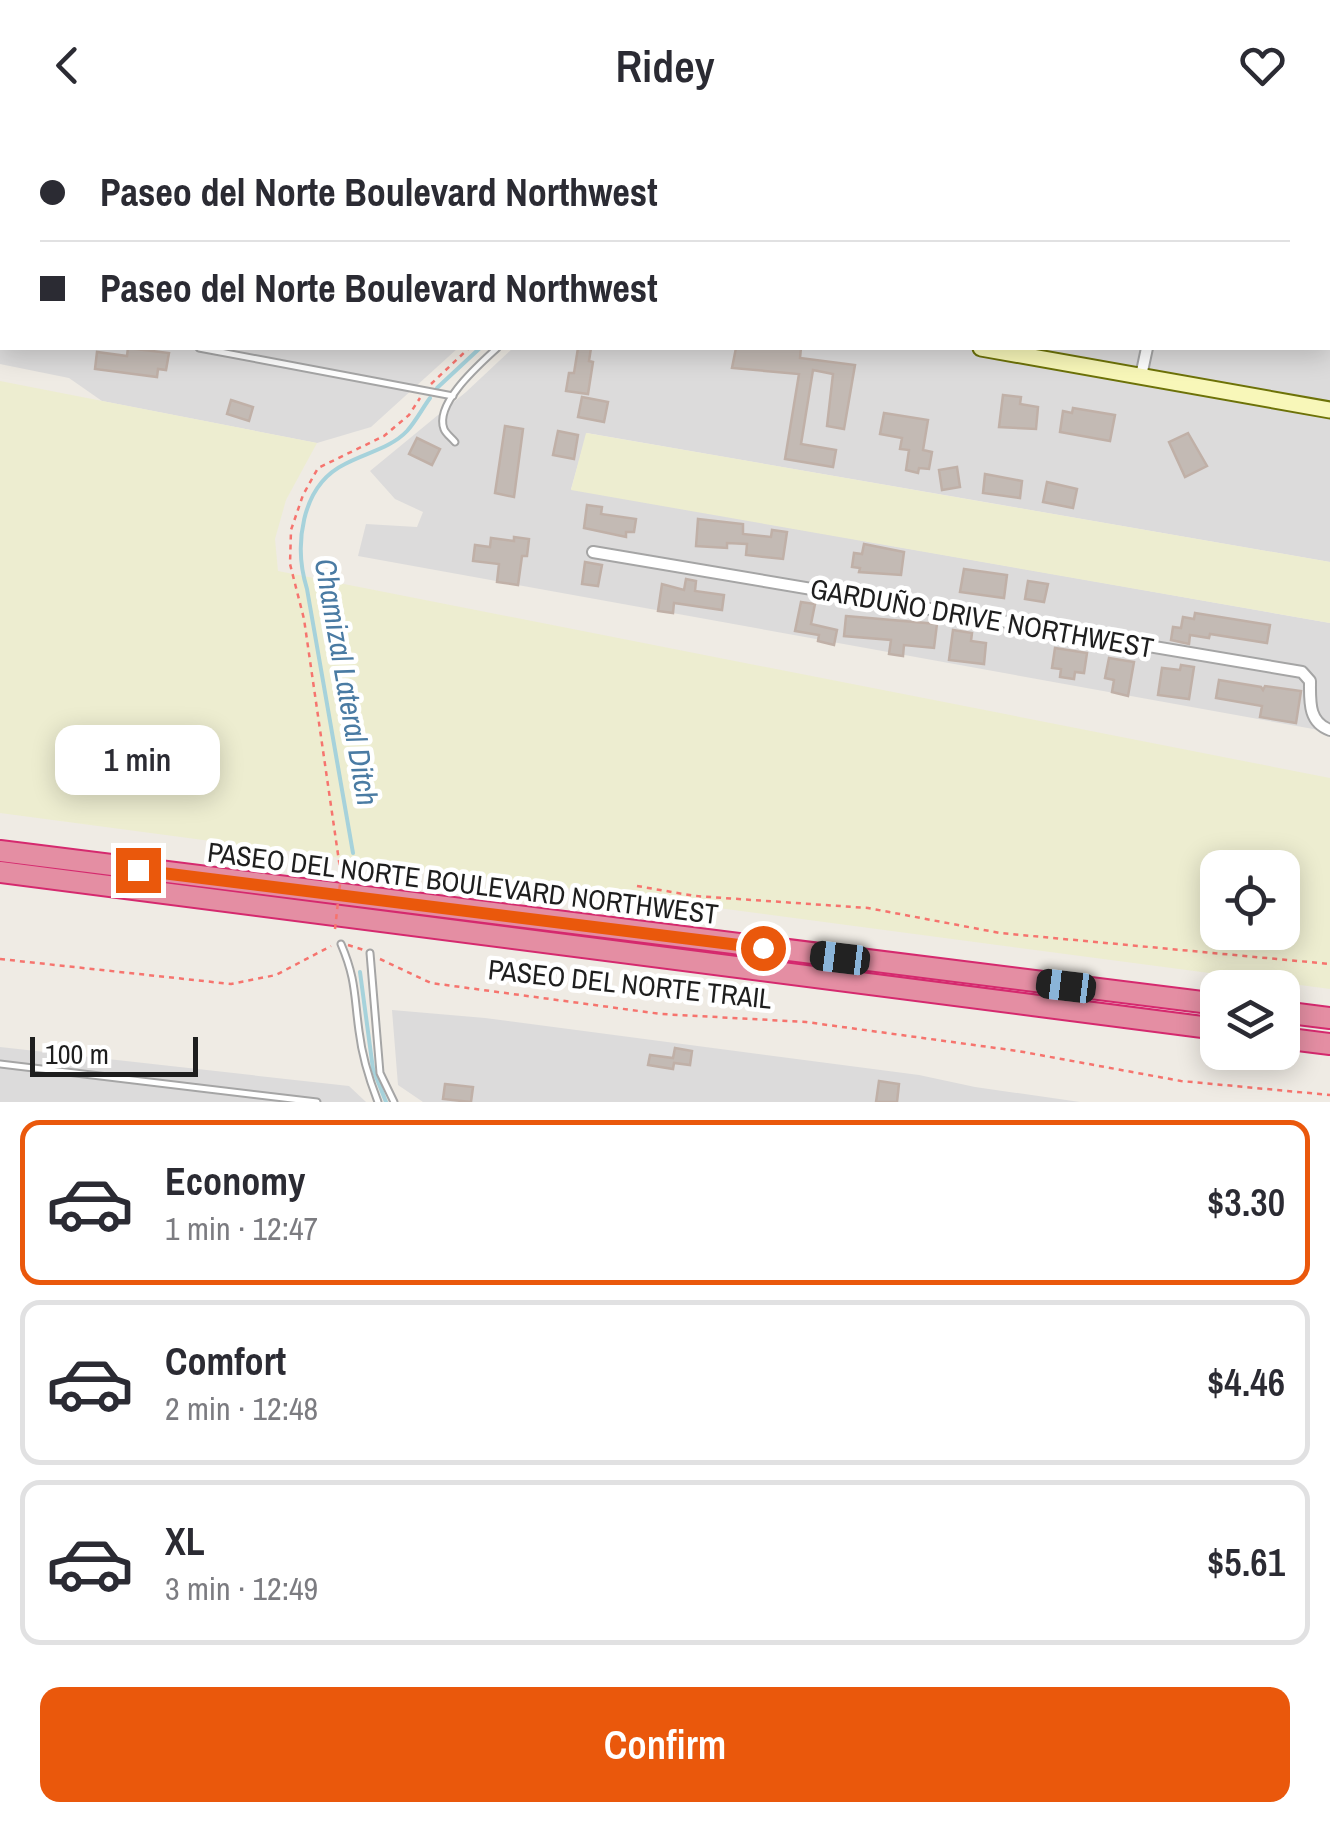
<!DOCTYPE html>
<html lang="en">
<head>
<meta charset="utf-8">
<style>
  body { margin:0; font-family:"Archivo Narrow",sans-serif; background:#f2f2f3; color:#2b2b33; height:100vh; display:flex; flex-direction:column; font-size:38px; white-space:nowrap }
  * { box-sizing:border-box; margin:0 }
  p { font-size:32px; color:#7c7c81 }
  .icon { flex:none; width:55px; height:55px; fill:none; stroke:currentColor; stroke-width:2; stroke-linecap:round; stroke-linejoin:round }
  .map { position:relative; height:972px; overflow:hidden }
  .sheet { display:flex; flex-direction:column; background:#fff; flex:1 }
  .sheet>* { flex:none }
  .top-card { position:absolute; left:0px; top:0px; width:1330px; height:220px; box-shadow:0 5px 25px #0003; display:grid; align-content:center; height:220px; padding:0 40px; background:#fff }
  .fabs { position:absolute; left:1200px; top:720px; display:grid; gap:20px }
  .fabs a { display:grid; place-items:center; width:100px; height:100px; border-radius:20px; background:#fff; box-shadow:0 5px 25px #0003; font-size:50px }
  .scale { position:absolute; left:30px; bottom:25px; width:168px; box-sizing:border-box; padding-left:10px; border:5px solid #1e1e1e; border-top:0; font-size:28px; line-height:35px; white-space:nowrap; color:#1e1e1e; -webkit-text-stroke:8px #fff; paint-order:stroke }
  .end { position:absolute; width:45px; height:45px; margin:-22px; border:12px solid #ea580c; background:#fff; box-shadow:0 0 0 5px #fff }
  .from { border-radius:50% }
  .bubble { position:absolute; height:70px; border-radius:20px; background:#fff; box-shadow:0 5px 25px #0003; font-size:32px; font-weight:600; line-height:70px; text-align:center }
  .car { position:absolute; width:30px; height:60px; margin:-30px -15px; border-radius:12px; box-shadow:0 0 8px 2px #0007; background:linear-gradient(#222 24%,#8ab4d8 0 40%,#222 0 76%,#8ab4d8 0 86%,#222 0) }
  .top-card b { display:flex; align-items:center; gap:35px; height:95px; font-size:38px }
  .top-card b+b { border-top:2px solid #e1e1e2 }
  .top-card i { width:25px; height:25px; background:#2b2b33 }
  ul { padding:18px 0 0; list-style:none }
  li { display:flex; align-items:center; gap:30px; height:165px; margin:0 20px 15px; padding:0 20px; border:5px solid #e1e1e2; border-radius:20px }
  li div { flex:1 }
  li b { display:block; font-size:38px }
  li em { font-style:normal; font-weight:600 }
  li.current { border-color:#ea580c }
  li>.icon { width:90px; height:90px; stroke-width:1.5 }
  .primary-button { display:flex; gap:20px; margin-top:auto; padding:20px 40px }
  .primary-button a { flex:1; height:115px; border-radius:20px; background:#ea580c; color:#fff; font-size:40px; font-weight:600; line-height:115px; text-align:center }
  header { display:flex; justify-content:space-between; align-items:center; height:130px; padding:0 40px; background:#fff; font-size:45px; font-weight:600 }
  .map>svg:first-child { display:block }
  .residential { fill:#dcdbdb }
  .farmland { fill:#ededd0; fill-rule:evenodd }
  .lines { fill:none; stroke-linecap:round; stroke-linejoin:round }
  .stream { stroke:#a6d2db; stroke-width:4 }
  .building { fill:#c3bab4; stroke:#c0b0a7; stroke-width:2.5 }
  .lane-casing { stroke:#a5a5a5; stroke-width:9 }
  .street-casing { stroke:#a5a5a5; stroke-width:14 }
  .secondary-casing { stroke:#6d7208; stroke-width:19 }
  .highway-casing { stroke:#d5296e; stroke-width:24 }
  .path { stroke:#f6746e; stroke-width:2.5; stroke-dasharray:5 5; stroke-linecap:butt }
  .lane { stroke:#fff; stroke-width:5 }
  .street { stroke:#fff; stroke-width:10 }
  .secondary { stroke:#f8f7b9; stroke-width:15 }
  .highway { stroke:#e48ea3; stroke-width:20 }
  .path-bridge { stroke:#f6746e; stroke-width:2.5; stroke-dasharray:5 5; stroke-linecap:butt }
  .route { stroke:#ea580c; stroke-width:12 }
  .labels { text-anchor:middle; stroke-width:9; stroke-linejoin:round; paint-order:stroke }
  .street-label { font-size:28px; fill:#1e1e1e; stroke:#fff }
  .water-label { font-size:30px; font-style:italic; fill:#4a7ba3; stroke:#fff }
</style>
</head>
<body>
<header><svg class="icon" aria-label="back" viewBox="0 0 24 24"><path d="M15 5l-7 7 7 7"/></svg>Ridey<svg class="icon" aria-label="heart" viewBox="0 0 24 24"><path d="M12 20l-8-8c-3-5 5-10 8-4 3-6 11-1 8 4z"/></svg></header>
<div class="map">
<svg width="1330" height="972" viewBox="0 0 1330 972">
  <rect width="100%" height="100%" fill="#efebe4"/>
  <!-- residential -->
  <g class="residential">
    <path d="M0 0H279L2 2V218H458L371 297 317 313 102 271 69 248 0 234Z"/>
    <path d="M633 0H1330V432L587 303 571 359 1330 493V602L358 426 366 394 417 397 423 382 395 369 370 341 466 262 513 218H1328V2H633Z"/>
    <path d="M392 880 485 888 919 945 975 957 1080 972H423L398 955Z"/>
    <path d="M0 917 349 956 366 972H0Z"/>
  </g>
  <!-- farmland -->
  <g class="farmland">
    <path d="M0 251 317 313 286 370 275 409 278 441 1330 648V859L0 683ZM1218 738H1282V802H1218Z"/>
    <path d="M586 303 1330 432V493L571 360Z"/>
  </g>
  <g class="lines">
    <!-- stream -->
    <g class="stream">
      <path d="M618 2V0"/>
      <path d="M437 258 480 218"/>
      <path d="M353 723 307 459C294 417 300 356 345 334 365 323 391 318 407 301 416 291 422 279 430 268"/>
      <path d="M360 842 373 939 386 972"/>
    </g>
  </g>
  <!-- building -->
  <g class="building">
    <path d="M128 218 169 223 166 240 158 239 157 247 95 239 97 222 127 226Z"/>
    <path d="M578 218H591L589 231 593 232 588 264 566 261 569 243H574Z"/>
    <path d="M736 218H801L800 228 855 235 844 299 827 296 833 244 813 240 801 314 836 320 833 337 785 329 799 244 732 238Z"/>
    <path d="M1003 265 1021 267 1020 274 1038 277 1036 299 999 297Z"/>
    <path d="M582 267 608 272 604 292 578 287Z"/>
    <path d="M231 270 253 277 249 291 227 284Z"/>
    <path d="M1073 278 1115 285 1110 311 1060 302 1063 281 1072 283Z"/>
    <path d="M884 283 928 290 923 320 932 322 929 339 919 338 918 343 906 340 909 320 900 319 902 308 880 304Z"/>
    <path d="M505 296 523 299 514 367 495 363Z"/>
    <path d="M558 301 578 305 574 329 553 325Z"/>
    <path d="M1188 303 1207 336 1185 347 1169 312Z"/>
    <path d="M417 308 440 319 432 335 409 324Z"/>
    <path d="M957 337 960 357 942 360 939 340Z"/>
    <path d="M985 344 1022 351 1020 368 983 363Z"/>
    <path d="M1047 352 1077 359 1073 378 1043 372Z"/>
    <path d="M587 375 602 377 601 384 636 389 634 402H626V407L584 398Z"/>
    <path d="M698 389 743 394V404L771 407 772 400 787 402 783 429 746 425 747 414 727 413V418L696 416Z"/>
    <path d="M514 407 529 409 527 426H522L518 455 497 452 499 434 473 431 475 415 490 417 491 408 514 411Z"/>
    <path d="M864 414 904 422 901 445 859 442 860 438 852 437 854 423 862 424Z"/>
    <path d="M585 432 602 435 598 456 582 454Z"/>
    <path d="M964 439 1007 445 1004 468 960 462Z"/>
    <path d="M686 449 696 451 695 461 724 465 722 480 674 473 673 483 658 481 662 454 684 460Z"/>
    <path d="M1028 451 1048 454 1044 472 1025 469Z"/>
    <path d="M801 472 815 474 811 494 837 500 834 515 818 511 819 505 795 501Z"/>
    <path d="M1195 483 1270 495 1267 513 1210 504 1209 508 1190 505 1189 514 1171 510 1173 497 1181 498 1183 487 1194 489Z"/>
    <path d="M846 486 937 494 934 518 904 515 903 526 889 524 891 510 844 506Z"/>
    <path d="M953 500 972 503 971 511 986 513 984 534 949 530Z"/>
    <path d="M1055 518 1087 523 1084 543 1075 542 1074 549 1060 547 1061 539 1052 538Z"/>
    <path d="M1109 528 1134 532 1128 566 1112 562 1114 550 1105 548Z"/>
    <path d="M1181 535 1194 537 1189 569 1158 565 1162 538 1180 540Z"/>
    <path d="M1219 550 1261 557 1263 560 1265 556 1301 561 1296 593 1260 587 1262 576 1216 568Z"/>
    <path d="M675 918 692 921 690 935 674 933 673 939 648 935 650 925 673 928Z"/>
    <path d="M879 951 899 954 897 972H876Z"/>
    <path d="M445 954 473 957 471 972 443 969Z"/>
  </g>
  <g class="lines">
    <!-- lane casing -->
    <g class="lane-casing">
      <g id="lane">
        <path d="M0 179 2 180"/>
        <path d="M199 218 453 266"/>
        <path d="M455 312C451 307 446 304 444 299 434 273 481 233 497 218"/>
        <path d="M341 814C356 849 354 865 359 901 362 926 369 949 378 972"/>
        <path d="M370 823 380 943 394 972"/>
        <path d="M0 934 317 972"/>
      </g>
    </g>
    <!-- street casing -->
    <g class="street-casing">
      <g id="street">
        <path d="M805 0 815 2"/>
        <path d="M601 2 602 0"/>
        <path d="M625 2 626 0"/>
        <path d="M1047 2 1048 0"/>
        <path d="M1188 2 1189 0"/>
        <path d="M1141 246 1147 218"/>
        <path d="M593 422 1302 542 1310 551C1310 571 1308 592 1330 600"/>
      </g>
    </g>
    <!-- secondary casing -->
    <g class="secondary-casing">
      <g id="secondary">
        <path d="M0 15 2 16"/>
        <path d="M981 218 1330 280"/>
      </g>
    </g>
    <!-- highway casing -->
    <g class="highway-casing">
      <g id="highway">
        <path d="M0 721 1218 874"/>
        <path d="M0 742 1218 899"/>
        <path d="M1282 882 1330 888"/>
        <path d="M1282 908 1330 914"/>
      </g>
    </g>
    <!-- path -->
    <g class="path">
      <path d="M431 254 469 218"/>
      <path d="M341 745 304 489 290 434 291 400 303 365 318 338 384 306 409 285 420 268"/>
      <path d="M637 756 695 766 868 778 1000 803 1330 834"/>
      <path d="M348 815 364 820"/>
      <path d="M0 829 231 854 276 845 331 816"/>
      <path d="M380 829 431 853 661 884 806 892 1018 921 1181 951 1330 965"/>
    </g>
    <!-- lane -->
    <use href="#lane" class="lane"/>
    <!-- street -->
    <use href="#street" class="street"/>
    <!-- secondary -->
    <use href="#secondary" class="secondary"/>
    <!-- highway -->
    <use href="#highway" class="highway"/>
    <!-- path-bridge -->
    <path class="path-bridge" d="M335 799 341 745"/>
  </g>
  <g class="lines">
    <!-- route -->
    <path class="route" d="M138 740 763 818"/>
  </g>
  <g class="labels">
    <!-- street labels -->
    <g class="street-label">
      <text transform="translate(982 488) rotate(10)" y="10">GARDUÑO DRIVE NORTHWEST</text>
      <text transform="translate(463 753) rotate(7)" y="10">PASEO DEL NORTE BOULEVARD NORTHWEST</text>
      <text transform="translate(630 854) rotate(6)" y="10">PASEO DEL NORTE TRAIL</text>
    </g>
    <!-- water labels -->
    <g class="water-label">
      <text transform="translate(346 552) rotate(80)" y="10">Chamizal Lateral Ditch</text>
    </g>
  </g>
</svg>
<div class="fabs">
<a><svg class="icon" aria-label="locate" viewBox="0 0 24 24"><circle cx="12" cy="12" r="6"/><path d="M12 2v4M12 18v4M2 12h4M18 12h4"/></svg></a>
<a><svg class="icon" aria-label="layers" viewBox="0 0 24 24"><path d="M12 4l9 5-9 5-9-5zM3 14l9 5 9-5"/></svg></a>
</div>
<div class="scale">100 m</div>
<i class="end from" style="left:763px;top:818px"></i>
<i class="end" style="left:138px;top:740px"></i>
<div class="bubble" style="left:55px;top:595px;width:165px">1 min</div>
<i class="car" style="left:840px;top:828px;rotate:277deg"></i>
<i class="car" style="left:1066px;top:856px;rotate:277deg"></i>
<div class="top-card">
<b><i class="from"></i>Paseo del Norte Boulevard Northwest</b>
<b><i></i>Paseo del Norte Boulevard Northwest</b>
</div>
</div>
<section class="sheet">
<ul>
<li class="current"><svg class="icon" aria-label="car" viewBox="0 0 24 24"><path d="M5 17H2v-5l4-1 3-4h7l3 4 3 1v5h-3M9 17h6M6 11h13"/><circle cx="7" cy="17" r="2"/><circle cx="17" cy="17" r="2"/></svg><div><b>Economy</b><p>1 min · 12:47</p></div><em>$3.30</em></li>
<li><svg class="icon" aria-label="car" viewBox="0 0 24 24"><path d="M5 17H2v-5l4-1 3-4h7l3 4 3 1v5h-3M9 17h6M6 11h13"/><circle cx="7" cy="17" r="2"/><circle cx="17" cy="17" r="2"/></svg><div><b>Comfort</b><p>2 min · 12:48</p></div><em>$4.46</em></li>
<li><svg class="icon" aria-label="car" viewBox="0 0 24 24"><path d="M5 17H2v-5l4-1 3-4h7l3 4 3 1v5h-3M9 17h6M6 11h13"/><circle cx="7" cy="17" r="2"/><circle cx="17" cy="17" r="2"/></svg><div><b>XL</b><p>3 min · 12:49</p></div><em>$5.61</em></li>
</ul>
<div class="primary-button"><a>Confirm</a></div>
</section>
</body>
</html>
